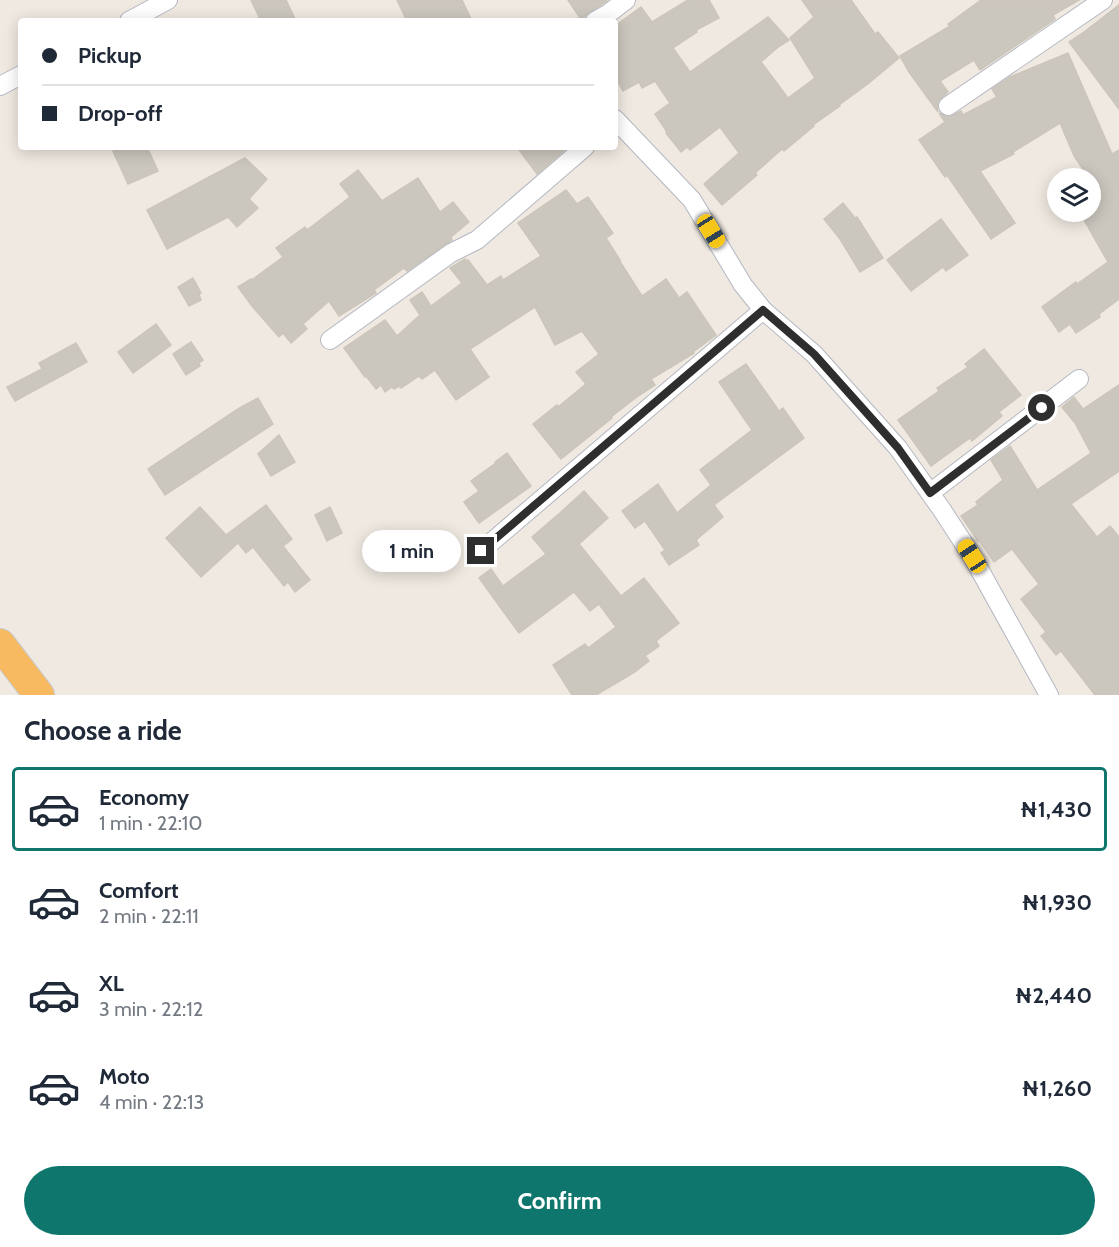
<!DOCTYPE html>
<html lang="en">
<head>
<meta charset="utf-8">
<style>
  body { margin:0; font-family:Cabin,sans-serif; background:#f6f6f7; color:#1f2937; height:100vh; display:flex; flex-direction:column; font-size:22px; white-space:nowrap }
  * { box-sizing:border-box; margin:0 }
  p { font-size:20px; color:#747a83 }
  .icon { flex:none; width:33px; height:33px; fill:none; stroke:currentColor; stroke-width:2; stroke-linecap:round; stroke-linejoin:round }
  .map { position:relative; height:695px; overflow:hidden }
  .sheet { display:flex; flex-direction:column; background:#fff; flex:1 }
  .sheet>* { flex:none }
  .hud { position:absolute; left:18px; top:18px; width:600px; height:132px; border-radius:6px; box-shadow:0 3px 15px #0003; display:grid; align-content:center; height:132px; padding:0 24px; background:#fff }
  .fabs { position:absolute; left:1047px; top:168px; display:grid; gap:12px }
  .fabs a { display:grid; place-items:center; width:54px; height:54px; border-radius:50%; background:#fff; box-shadow:0 3px 15px #0003; font-size:30px }
  .end { position:absolute; width:27px; height:27px; margin:-14px; border:8px solid #2e2e2e; background:#fff; box-shadow:0 0 0 3px #fff }
  .from { border-radius:50% }
  .bubble { position:absolute; height:42px; border-radius:21px; background:#fff; box-shadow:0 3px 15px #0003; font-size:20px; font-weight:700; line-height:42px; text-align:center }
  .car { position:absolute; width:18px; height:36px; margin:-18px -9px; border-radius:8px; box-shadow:0 0 4px 2px #0007; background:linear-gradient(#f5c518 24%,#345 0 40%,#f5c518 0 76%,#345 0 86%,#f5c518 0) }
  .hud b { display:flex; align-items:center; gap:21px; height:57px; font-size:22px }
  .hud b+b { border-top:2px solid #e0e1e3 }
  .hud i { width:15px; height:15px; background:#1f2937 }
  ul { padding:0; list-style:none }
  li { display:flex; align-items:center; gap:18px; height:84px; margin:0 12px 9px; padding:0 12px; border:3px solid transparent; border-radius:6px }
  li div { flex:1 }
  li b { display:block; font-size:22px }
  li em { font-style:normal; font-weight:700 }
  li.selected { border-color:#0f766e }
  li>.icon { width:54px; height:54px; stroke-width:1.5 }
  h2 { padding:0 24px; font-size:27px; line-height:72px }
  .cta { display:flex; gap:12px; margin-top:auto; padding:12px 24px }
  .cta a { flex:1; height:69px; border-radius:36px; background:#0f766e; color:#fff; font-size:24px; font-weight:700; line-height:69px; text-align:center }
  .map>svg:first-child { display:block }
  .building { fill:#cbc7bf; stroke:#cbc5ba; stroke-width:1.5 }
  .lines { fill:none; stroke-linecap:round; stroke-linejoin:round }
  .minor-casing { stroke:#b4b7c1; stroke-width:20 }
  .trunk-casing { stroke:#c9c9c9; stroke-width:32 }
  .minor { stroke:#fff; stroke-width:18 }
  .trunk { stroke:#f8ba60; stroke-width:30 }
  .route { stroke:#2e2e2e; stroke-width:8 }
</style>
</head>
<body>
<div class="map">
<svg width="1119" height="695" viewBox="0 0 1119 695">
  <rect width="100%" height="100%" fill="#efe9e1"/>
  <!-- building -->
  <g class="building">
    <path d="M251 0H286L296 21H261Z"/>
    <path d="M397 0H462L472 21H407Z"/>
    <path d="M568 0H606L607 1 589 12 585 16 584 21H582Z"/>
    <path d="M688 0H709L719 18 696 30 697 32 673 48 690 72 768 17 789 40 777 48 761 62 788 98 815 78 790 38 814 17 802 0H851L875 34 878 32 899 58 869 83 839 105 840 106 813 125 814 126 784 151 782 149 755 173 757 175 722 205 704 184 739 153 720 127 690 150 687 147 681 152 666 133 667 132 655 114 670 103 655 81 642 88 639 82 623 91 615 76V26L641 7 652 22Z"/>
    <path d="M981 0H1079L1053 15 1055 19 980 70 974 60 940 81 948 92 938 101 937 106 938 112 909 72 900 56 950 26 948 24Z"/>
    <path d="M1119 5V109L1069 42 1084 32Z"/>
    <path d="M1068 53 1112 154 1119 150V299L1099 314 1100 317 1076 333 1070 324 1059 332 1042 307 1076 282 1077 284 1108 262 1080 213 1090 212V206L1103 199 1090 181V178H1089L1074 156 1060 123 1013 152 1014 154 980 171 1015 223 991 239 947 175 945 177 919 140 945 122 939 113 944 116 949 117 961 111 963 115 997 97 992 89 1010 77Z"/>
    <path d="M121 147H147L158 171 128 184 113 151Z"/>
    <path d="M517 147H568L537 174Z"/>
    <path d="M245 158 267 179 249 199 258 208 237 227 228 217 167 249 147 210Z"/>
    <path d="M358 170 382 201 418 178 440 212 453 202 469 222 451 237 452 240 407 271 404 268 374 290 376 293 339 316 329 301 303 324 307 329 291 343 283 333 279 337 252 306 238 287 251 279 252 280 283 257 276 248 305 227 307 230 350 197 340 184Z"/>
    <path d="M566 190 577 204 588 197 613 233 606 238 620 260H619L642 296 666 279 679 298 687 292 716 335 693 352 694 353 651 379 655 385 638 396 611 417 612 418 561 459 533 424 557 405 558 407 586 384 576 372 599 354 582 331 555 345 535 307 470 349 489 377 456 400 435 370 422 379 419 376 401 388 399 386 394 389 392 387 385 392 381 385 376 389 366 376 365 377 344 348 385 320 397 336 420 315 410 300 422 292 431 306 462 283 450 268 465 259 467 262 468 260 487 285 501 276 503 280 541 256 518 223Z"/>
    <path d="M843 203 855 218 857 217 883 258 860 272 840 239 824 219Z"/>
    <path d="M941 219 968 255 946 271 943 267 911 291 887 260Z"/>
    <path d="M193 278 201 293 199 294 201 300 189 306 178 287Z"/>
    <path d="M156 324 171 345 133 373 118 352Z"/>
    <path d="M191 342 203 360 199 363 200 366 186 375 173 354Z"/>
    <path d="M76 343 87 362 15 401 7 387 42 369 39 363Z"/>
    <path d="M984 349 1021 395 999 412 1002 416 972 441 970 438 931 466 898 420 939 391 937 388 968 367 965 364Z"/>
    <path d="M746 364 779 411 783 408 804 438 714 505 723 517 696 540 699 545 669 565 661 553 665 550 645 521 635 528 622 511 658 484 677 513 711 485 700 470 752 430 719 382Z"/>
    <path d="M1119 385V471L1071 504 1097 537 1110 526 1119 537V695H1095L1061 651 1056 655 1041 636 1046 632 1021 599 1039 584 1012 549 994 562 979 540 978 541 961 516 978 505 976 502 1003 480 991 460 1010 446 1037 490 1091 453 1075 423 1062 407 1074 397 1083 409Z"/>
    <path d="M258 398 273 424 165 495 148 469 238 409Z"/>
    <path d="M279 435 295 462 271 476 258 454Z"/>
    <path d="M507 453 531 486 479 523 464 502 479 491 471 481 496 463 495 462Z"/>
    <path d="M584 491 608 518 579 544 621 596 644 578 679 623 656 641 659 646 645 656 649 661 635 672 596 695H572L553 665 585 644 588 648 616 627 599 604 590 611 574 592 519 633 479 578 491 569 503 586 546 554 532 537 561 512Z"/>
    <path d="M266 505 292 539 283 546 310 580 295 592 288 582 284 586 253 547 246 553 238 543 201 577 166 538 200 507 226 535Z"/>
    <path d="M330 507 342 533 327 541 315 515Z"/>
  </g>
  <g class="lines">
    <!-- minor casing -->
    <g class="minor-casing">
      <g id="minor">
        <path d="M129 21 168 0"/>
        <path d="M595 21 609 13 626 0"/>
        <path d="M0 86 21 75"/>
        <path d="M948 106 1103 0"/>
        <path d="M615 119 692 200 743 285 763 310 814 354 898 448 942 510 972 556 1049 695"/>
        <path d="M330 340 451 253 477 240 585 147"/>
        <path d="M930 493 1079 379"/>
        <path d="M481 551 763 310"/>
      </g>
    </g>
    <!-- trunk casing -->
    <g class="trunk-casing">
      <path id="trunk" d="M0 644 39 695"/>
    </g>
    <!-- minor -->
    <use href="#minor" class="minor"/>
    <!-- trunk -->
    <use href="#trunk" class="trunk"/>
  </g>
  <g class="lines">
    <!-- route -->
    <path class="route" d="M481 551 763 310 814 354 898 448 930 493 1042 408"/>
  </g>
</svg>
<div class="fabs">
<a><svg class="icon" aria-label="layers" viewBox="0 0 24 24"><path d="M12 4l9 5-9 5-9-5zM3 14l9 5 9-5"/></svg></a>
</div>
<i class="end from" style="left:1042px;top:408px"></i>
<i class="end" style="left:481px;top:551px"></i>
<div class="bubble" style="left:362px;top:530px;width:99px">1 min</div>
<i class="car" style="left:711px;top:231px;rotate:148deg"></i>
<i class="car" style="left:972px;top:556px;rotate:327deg"></i>
<div class="hud">
<b><i class="from"></i>Pickup</b>
<b><i></i>Drop-off</b>
</div>
</div>
<section class="sheet">
<h2>Choose a ride</h2>
<ul>
<li class="selected"><svg class="icon" aria-label="car" viewBox="0 0 24 24"><path d="M5 17H2v-5l4-1 3-4h7l3 4 3 1v5h-3M9 17h6M6 11h13"/><circle cx="7" cy="17" r="2"/><circle cx="17" cy="17" r="2"/></svg><div><b>Economy</b><p>1 min · 22:10</p></div><em>₦1,430</em></li>
<li><svg class="icon" aria-label="car" viewBox="0 0 24 24"><path d="M5 17H2v-5l4-1 3-4h7l3 4 3 1v5h-3M9 17h6M6 11h13"/><circle cx="7" cy="17" r="2"/><circle cx="17" cy="17" r="2"/></svg><div><b>Comfort</b><p>2 min · 22:11</p></div><em>₦1,930</em></li>
<li><svg class="icon" aria-label="car" viewBox="0 0 24 24"><path d="M5 17H2v-5l4-1 3-4h7l3 4 3 1v5h-3M9 17h6M6 11h13"/><circle cx="7" cy="17" r="2"/><circle cx="17" cy="17" r="2"/></svg><div><b>XL</b><p>3 min · 22:12</p></div><em>₦2,440</em></li>
<li><svg class="icon" aria-label="car" viewBox="0 0 24 24"><path d="M5 17H2v-5l4-1 3-4h7l3 4 3 1v5h-3M9 17h6M6 11h13"/><circle cx="7" cy="17" r="2"/><circle cx="17" cy="17" r="2"/></svg><div><b>Moto</b><p>4 min · 22:13</p></div><em>₦1,260</em></li>
</ul>
<div class="cta"><a>Confirm</a></div>
</section>
</body>
</html>
